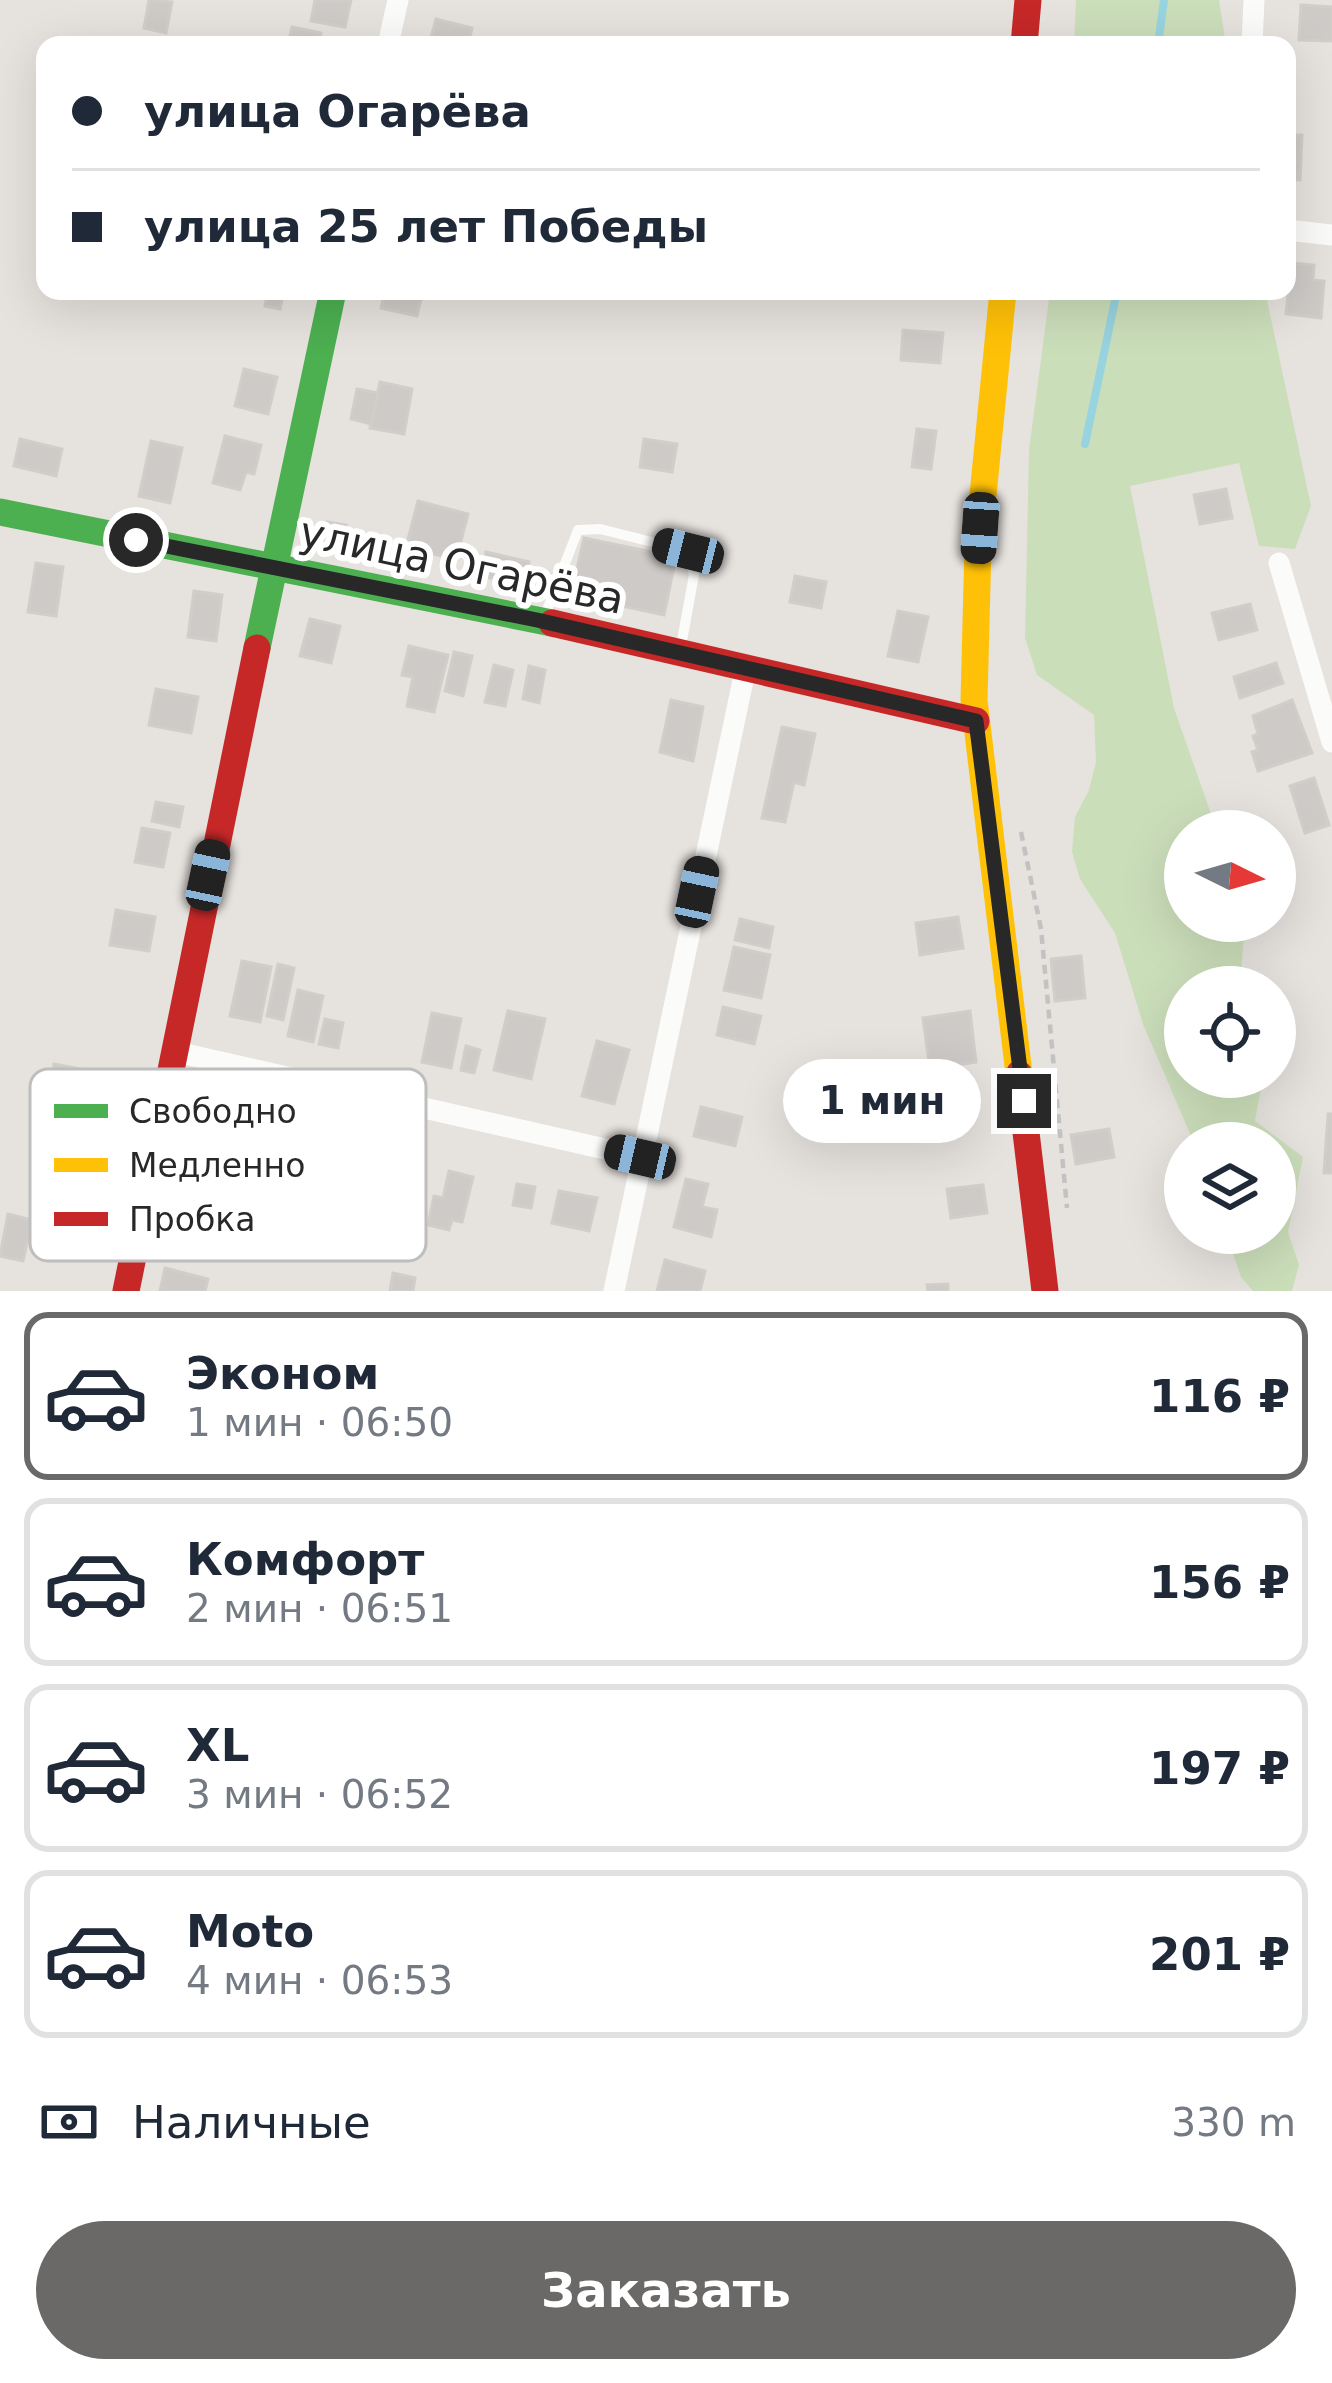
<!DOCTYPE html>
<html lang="ru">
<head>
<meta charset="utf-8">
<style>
  body { margin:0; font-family:"DejaVu Sans",sans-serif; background:#f2f2f3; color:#1f2937; height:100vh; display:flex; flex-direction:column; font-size:45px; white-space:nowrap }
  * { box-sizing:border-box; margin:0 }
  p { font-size:39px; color:#747a83 }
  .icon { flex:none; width:66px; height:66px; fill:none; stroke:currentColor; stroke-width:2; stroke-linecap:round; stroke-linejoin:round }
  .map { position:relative; height:1291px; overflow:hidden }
  .side { display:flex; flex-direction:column; background:#fff; flex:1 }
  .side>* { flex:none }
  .top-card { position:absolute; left:36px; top:36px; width:1260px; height:264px; border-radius:24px; box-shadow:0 12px 48px #0002; display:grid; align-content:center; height:264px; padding:0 36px; background:#fff }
  .needle { width:78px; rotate:95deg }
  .controls { position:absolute; left:1164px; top:810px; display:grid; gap:24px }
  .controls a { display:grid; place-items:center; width:132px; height:132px; border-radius:50%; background:#fff; box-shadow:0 12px 48px #0002; font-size:60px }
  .end { position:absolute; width:54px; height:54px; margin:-27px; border:15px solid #282828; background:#fff; box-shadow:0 0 0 6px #fff }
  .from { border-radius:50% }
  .bubble { position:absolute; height:84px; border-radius:42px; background:#fff; box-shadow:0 12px 48px #0002; font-size:39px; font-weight:600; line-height:84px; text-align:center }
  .car { position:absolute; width:36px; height:72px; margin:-36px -18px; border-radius:15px; box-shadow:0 0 9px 3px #0007; background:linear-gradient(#222 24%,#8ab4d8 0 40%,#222 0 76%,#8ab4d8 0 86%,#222 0) }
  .top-card b { display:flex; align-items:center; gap:42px; height:114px; font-size:45px }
  .top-card b+b { border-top:3px solid #e0e1e3 }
  .top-card i { width:30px; height:30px; background:#1f2937 }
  ul { padding:21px 0 0; list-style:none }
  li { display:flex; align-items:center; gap:36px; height:168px; margin:0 24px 18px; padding:0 12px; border:6px solid #e0e1e3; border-radius:24px }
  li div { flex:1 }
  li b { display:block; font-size:45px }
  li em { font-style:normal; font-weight:600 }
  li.active { border-color:#6a6968 }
  li>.icon { width:108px; height:108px; stroke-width:1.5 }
  .pay { display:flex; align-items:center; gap:30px; height:132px; padding:0 36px; font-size:45px }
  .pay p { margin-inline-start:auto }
  .primary-button { display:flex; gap:24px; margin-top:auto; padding:24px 36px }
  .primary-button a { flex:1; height:138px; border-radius:72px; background:#6a6968; color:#fff; font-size:48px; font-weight:600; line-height:138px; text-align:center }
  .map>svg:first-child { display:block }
  .green { fill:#cbdeba }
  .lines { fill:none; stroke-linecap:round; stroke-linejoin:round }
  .stream { stroke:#98d3e0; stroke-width:8 }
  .building { fill:#cdcac7; stroke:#d1ceca; stroke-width:3 }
  .path { stroke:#c3c2c2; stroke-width:4.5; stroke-dasharray:9 6; stroke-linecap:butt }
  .lane { stroke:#fbfbfa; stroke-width:10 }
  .street { stroke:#fbfbfa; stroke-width:21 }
  .fast { stroke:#4caf50; stroke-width:27 }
  .slow { stroke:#ffc107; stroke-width:27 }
  .jam { stroke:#c62828; stroke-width:27 }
  .route { stroke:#282828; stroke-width:15 }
  .labels { text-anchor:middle; stroke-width:12; stroke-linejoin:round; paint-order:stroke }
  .street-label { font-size:42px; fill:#282828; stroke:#fff }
  .key { fill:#fff; stroke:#bebebe; stroke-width:3 }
  .key-label { font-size:33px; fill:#282828 }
</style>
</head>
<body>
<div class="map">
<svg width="1332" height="1291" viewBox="0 0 1332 1291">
  <rect width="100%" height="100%" fill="#e6e2de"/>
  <!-- green -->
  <g class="green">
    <path d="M1076 0H1219L1226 45H1074Z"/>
    <path d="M1050 291H1265L1311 506 1295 549 1259 546 1239 463 1130 486 1174 708 1217 831H1185V921H1245L1240 987H1185V1077H1263L1255 1121 1303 1157 1288 1232 1299 1265 1292 1291H1253L1241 1277 1226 1233H1275V1143H1194L1143 1024 1115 933 1080 879 1072 852 1075 817 1089 790 1096 762 1094 715 1037 675 1025 638 1029 450Z"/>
  </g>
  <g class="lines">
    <!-- stream -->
    <g class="stream">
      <path d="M1158 45 1164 0"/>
      <path d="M1085 444 1117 291"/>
    </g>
  </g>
  <!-- building -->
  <g class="building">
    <path d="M149 0 172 2 166 33 144 28Z"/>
    <path d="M315 0H351L345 27 311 21Z"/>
    <path d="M1301 5 1332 7V41L1299 40Z"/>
    <path d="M436 19 472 28 468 45H429Z"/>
    <path d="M292 27 321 33 319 45H288Z"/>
    <rect x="918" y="38" width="40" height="7"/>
    <path d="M1287 135H1302L1300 180H1287Z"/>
    <path d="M1291 263 1314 265 1313 280 1324 281 1321 318 1286 314Z"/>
    <path d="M268 291H284L280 309 265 306Z"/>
    <path d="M385 291H423L417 316 381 308Z"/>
    <path d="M903 330 943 333 940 363 901 360Z"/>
    <path d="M244 369 277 377 268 414 235 406Z"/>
    <path d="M380 382 412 389 404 434 370 428Z"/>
    <path d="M357 389 378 393 371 424 351 419Z"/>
    <path d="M917 429 936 431 931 469 912 467Z"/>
    <path d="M225 436 261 445 254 474 246 472 240 490 213 483Z"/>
    <path d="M20 439 62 449 56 476 14 466Z"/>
    <path d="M644 439 677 444 672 472 640 467Z"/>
    <path d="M151 441 182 448 170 503 139 496Z"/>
    <path d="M1226 489 1232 518 1200 524 1194 495Z"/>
    <path d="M418 501 468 514 456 560 406 547Z"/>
    <path d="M327 522 346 525 341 547 323 543Z"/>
    <path d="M584 538 676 557 664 615 571 595Z"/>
    <path d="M486 552 529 562 524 585 481 576Z"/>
    <path d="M36 563 63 567 56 616 28 612Z"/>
    <path d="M795 576 826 582 821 608 790 602Z"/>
    <path d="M194 591 222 595 216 641 188 637Z"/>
    <path d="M1250 604 1257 630 1219 640 1212 613Z"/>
    <path d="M898 611 928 617 918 662 888 656Z"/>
    <path d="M310 619 340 626 331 663 300 656Z"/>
    <path d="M409 646 448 655 434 712 407 706 413 677 402 675Z"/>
    <path d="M454 652 472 656 463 696 445 691Z"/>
    <path d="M1276 663 1283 683 1240 698 1234 677Z"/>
    <path d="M494 665 513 670 505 706 485 702Z"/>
    <path d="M529 666 545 670 539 703 523 699Z"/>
    <path d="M156 689 198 697 191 733 149 725Z"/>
    <path d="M671 700 703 707 693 761 660 752Z"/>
    <path d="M1292 700 1312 753 1258 771 1252 752 1258 750 1253 736 1258 734 1253 716Z"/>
    <path d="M782 727 815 734 804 785 794 782 785 822 762 818Z"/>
    <path d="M1314 778 1329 825 1305 833 1290 786Z"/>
    <path d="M156 802 183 807 179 827 152 821Z"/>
    <path d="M142 828 170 833 163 867 135 862Z"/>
    <path d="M116 910 155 917 149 951 110 945Z"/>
    <path d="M958 917 963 948 920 955 916 923Z"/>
    <path d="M740 919 773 927 769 948 735 940Z"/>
    <path d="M734 947 770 955 761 998 724 990Z"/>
    <path d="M1081 956 1085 998 1055 1001 1051 959Z"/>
    <path d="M242 961 271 967 260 1022 230 1016Z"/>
    <path d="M278 964 294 968 283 1020 267 1016Z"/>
    <path d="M298 990 323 996 313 1042 288 1036Z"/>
    <path d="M723 1007 761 1016 754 1044 717 1035Z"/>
    <path d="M508 1011 545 1019 531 1079 494 1070Z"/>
    <path d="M970 1011 976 1062 930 1069 923 1018Z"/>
    <path d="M432 1013 461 1019 451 1068 422 1062Z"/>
    <path d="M325 1019 343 1023 338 1048 319 1044Z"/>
    <path d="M597 1041 629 1050 614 1104 582 1096Z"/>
    <path d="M466 1046 480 1050 474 1073 461 1070Z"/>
    <path d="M54 1064 111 1075 105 1108 48 1097Z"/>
    <path d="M701 1107 742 1117 735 1146 694 1136Z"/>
    <path d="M1328 1114H1332V1173H1324Z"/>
    <path d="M1109 1129 1114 1157 1076 1164 1071 1135Z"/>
    <path d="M449 1171 473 1177 462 1222 452 1220 449 1230 428 1225 434 1196 443 1198Z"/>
    <path d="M686 1179 708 1184 702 1207 717 1210 711 1237 674 1227Z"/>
    <path d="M517 1184 535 1187 531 1208 513 1205Z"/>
    <path d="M983 1185 987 1213 951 1218 947 1189Z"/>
    <path d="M559 1191 597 1198 589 1231 552 1223Z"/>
    <path d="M8 1214 32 1220 23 1261 0 1256Z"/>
    <path d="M665 1260 705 1271 700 1291H657Z"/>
    <path d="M165 1268 208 1279 205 1291H160Z"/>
    <path d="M393 1273 415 1278 413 1291H390Z"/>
    <path d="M948 1284V1291H928L927 1285Z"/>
  </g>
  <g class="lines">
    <!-- path -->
    <path class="path" d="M1021 832 1041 929 1067 1208"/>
    <!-- lane -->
    <path class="lane" d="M545 615 578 530 600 529 688 551 694 575 681 646"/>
    <!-- street -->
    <g class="street">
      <path d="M388 45 398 0"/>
      <path d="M1252 45 1254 0"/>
      <path d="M1287 230 1332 235"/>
      <path d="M1279 563 1332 742"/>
      <path d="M172 1051 640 1157"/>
      <path d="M614 1291 745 671"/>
    </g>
    <!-- fast -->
    <g class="fast">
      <path d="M0 512 552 623"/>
      <path d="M257 648 333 291"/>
    </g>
    <!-- slow -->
    <path class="slow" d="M1003 291 978 546 974 700 1019 1074"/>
    <!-- jam -->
    <g class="jam">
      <path d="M1024 45 1028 0"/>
      <path d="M552 623 976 721"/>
      <path d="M1019 1074 1045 1291"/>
      <path d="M126 1291 257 648"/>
    </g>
  </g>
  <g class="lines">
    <!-- route -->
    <path class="route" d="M136 540 537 620 976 721 1024 1101"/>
  </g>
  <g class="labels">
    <!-- street labels -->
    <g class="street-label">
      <text transform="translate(462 565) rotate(12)" y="15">улица Огарёва</text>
    </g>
  </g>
  <!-- legend -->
  <rect x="30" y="1069" width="396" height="192" rx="18" class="key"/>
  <rect x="54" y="1104" width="54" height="14" fill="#4caf50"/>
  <rect x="54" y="1158" width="54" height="14" fill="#ffc107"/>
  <rect x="54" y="1212" width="54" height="14" fill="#c62828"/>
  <g class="key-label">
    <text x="129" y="1123">Свободно</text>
    <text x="129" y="1177">Медленно</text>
    <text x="129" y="1231">Пробка</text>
  </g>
</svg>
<div class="controls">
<a><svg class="needle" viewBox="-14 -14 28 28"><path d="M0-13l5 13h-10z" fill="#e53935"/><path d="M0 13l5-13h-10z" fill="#747a83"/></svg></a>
<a><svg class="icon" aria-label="locate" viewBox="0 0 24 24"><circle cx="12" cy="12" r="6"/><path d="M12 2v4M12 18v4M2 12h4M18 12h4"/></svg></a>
<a><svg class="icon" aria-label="layers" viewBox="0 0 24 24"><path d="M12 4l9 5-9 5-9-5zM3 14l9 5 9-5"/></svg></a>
</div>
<i class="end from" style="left:136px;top:540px"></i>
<i class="end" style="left:1024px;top:1101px"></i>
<div class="bubble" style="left:783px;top:1059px;width:198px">1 мин</div>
<i class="car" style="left:980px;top:528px;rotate:184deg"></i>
<i class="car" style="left:688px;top:551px;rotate:284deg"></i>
<i class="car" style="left:208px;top:875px;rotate:12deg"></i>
<i class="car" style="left:697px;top:892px;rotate:12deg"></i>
<i class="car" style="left:640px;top:1157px;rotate:283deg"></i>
<div class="top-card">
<b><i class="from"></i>улица Огарёва</b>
<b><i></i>улица 25 лет Победы</b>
</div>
</div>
<section class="side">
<ul>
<li class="active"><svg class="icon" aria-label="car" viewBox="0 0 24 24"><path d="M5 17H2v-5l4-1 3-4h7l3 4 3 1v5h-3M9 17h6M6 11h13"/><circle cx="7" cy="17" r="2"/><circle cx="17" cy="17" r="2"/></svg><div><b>Эконом</b><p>1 мин · 06:50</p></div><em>116 ₽</em></li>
<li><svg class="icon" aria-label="car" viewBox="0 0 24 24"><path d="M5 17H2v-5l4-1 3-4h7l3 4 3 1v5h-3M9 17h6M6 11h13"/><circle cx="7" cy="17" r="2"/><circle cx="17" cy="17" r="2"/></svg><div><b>Комфорт</b><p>2 мин · 06:51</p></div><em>156 ₽</em></li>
<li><svg class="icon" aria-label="car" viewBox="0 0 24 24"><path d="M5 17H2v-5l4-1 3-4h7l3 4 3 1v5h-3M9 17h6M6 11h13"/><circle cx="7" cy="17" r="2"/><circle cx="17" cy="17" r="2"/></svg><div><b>XL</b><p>3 мин · 06:52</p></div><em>197 ₽</em></li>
<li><svg class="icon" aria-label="car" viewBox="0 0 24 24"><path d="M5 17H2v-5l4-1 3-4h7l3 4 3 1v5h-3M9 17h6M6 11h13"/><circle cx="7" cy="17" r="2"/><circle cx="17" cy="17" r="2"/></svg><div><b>Moto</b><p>4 мин · 06:53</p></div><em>201 ₽</em></li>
</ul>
<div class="pay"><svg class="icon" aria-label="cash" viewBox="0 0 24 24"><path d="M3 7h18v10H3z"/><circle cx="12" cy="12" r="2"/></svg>Наличные<p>330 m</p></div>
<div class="primary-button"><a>Заказать</a></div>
</section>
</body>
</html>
